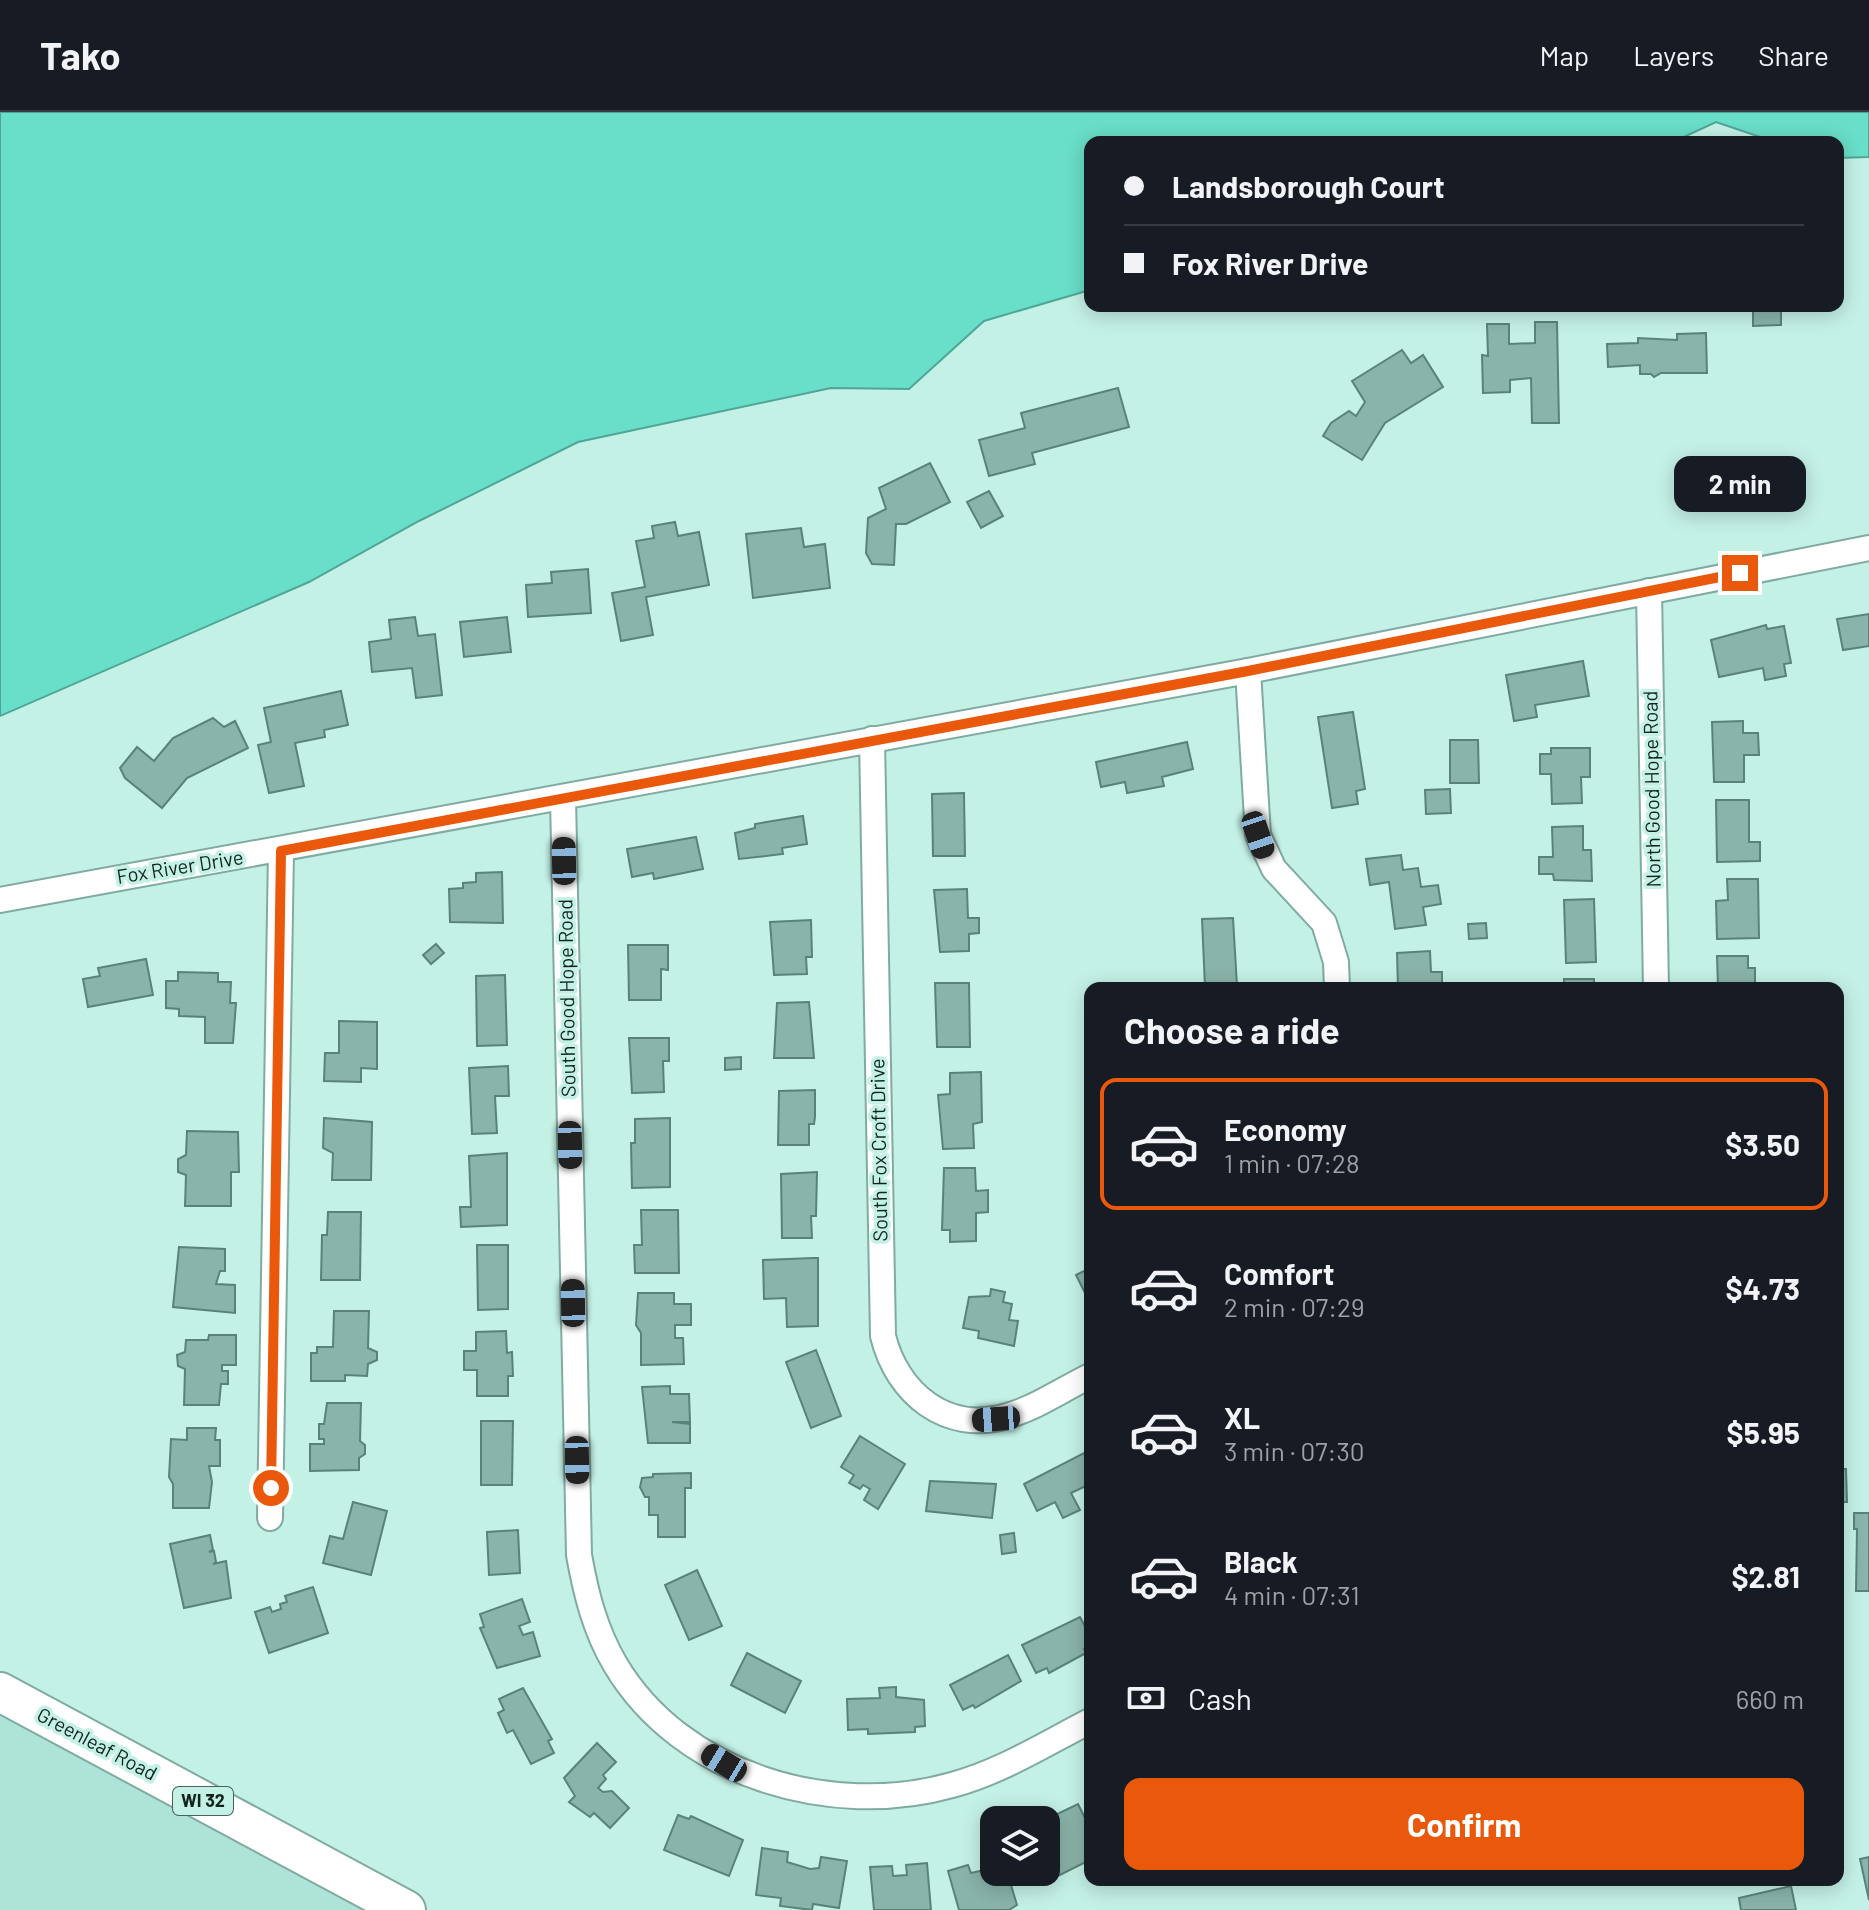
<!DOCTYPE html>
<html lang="en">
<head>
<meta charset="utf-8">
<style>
  body { margin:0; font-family:Barlow,sans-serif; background:#20242c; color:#f1f3f6; height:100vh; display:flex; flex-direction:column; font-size:30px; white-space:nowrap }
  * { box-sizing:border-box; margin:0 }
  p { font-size:26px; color:#9ea1a6 }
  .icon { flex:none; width:44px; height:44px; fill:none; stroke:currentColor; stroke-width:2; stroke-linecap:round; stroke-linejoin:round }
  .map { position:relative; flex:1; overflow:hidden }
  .panel { position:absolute; left:1084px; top:870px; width:760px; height:904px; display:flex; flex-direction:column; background:#171b24; border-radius:16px; box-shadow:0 4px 20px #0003 }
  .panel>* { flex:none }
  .hud { position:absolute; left:1084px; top:24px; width:760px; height:176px; border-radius:16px; box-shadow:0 4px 20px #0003; display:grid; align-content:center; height:176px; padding:0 40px; background:#171b24 }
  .tools { position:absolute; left:980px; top:1694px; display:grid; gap:16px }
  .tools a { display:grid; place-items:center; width:80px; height:80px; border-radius:16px; background:#171b24; box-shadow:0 4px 20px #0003; font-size:40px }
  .end { position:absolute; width:36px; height:36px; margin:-18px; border:10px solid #ea580c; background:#fff; box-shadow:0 0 0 4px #fff }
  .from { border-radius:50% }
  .bubble { position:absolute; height:56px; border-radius:16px; background:#171b24; box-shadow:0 4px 20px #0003; font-size:26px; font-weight:700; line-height:56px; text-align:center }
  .car { position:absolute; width:24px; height:48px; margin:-24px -12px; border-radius:10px; box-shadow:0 0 6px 2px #0007; background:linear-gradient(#222 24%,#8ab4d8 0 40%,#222 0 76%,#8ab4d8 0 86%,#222 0) }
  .hud b { display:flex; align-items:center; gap:28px; height:76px; font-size:30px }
  .hud b+b { border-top:2px solid #363941 }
  .hud i { width:20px; height:20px; background:#f1f3f6 }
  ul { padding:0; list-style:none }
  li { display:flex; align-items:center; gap:24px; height:132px; margin:0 16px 12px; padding:0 24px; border:4px solid transparent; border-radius:16px }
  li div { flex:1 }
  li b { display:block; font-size:30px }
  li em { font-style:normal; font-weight:700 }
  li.selected { border-color:#ea580c }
  li>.icon { width:72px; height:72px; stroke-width:1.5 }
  h2 { padding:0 40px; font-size:36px; line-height:96px }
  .pay { display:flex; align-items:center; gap:20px; height:88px; padding:0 40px; font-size:30px }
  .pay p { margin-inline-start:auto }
  .action { display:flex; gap:16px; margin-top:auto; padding:16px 40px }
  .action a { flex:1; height:92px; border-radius:16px; background:#ea580c; color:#fff; font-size:32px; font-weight:700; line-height:92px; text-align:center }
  header { display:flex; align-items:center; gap:48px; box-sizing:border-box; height:112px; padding:0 40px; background:#171b24; border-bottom:2px solid #363941 }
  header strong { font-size:38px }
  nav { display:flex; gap:44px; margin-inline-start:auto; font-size:28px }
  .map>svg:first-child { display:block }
  .built { fill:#aee3d7 }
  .water { fill:#69dec8; stroke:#4fa696; stroke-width:2 }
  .building { fill:#89b4aa; stroke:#598379; stroke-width:2 }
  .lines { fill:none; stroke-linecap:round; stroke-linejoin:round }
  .street-casing { stroke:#80aba1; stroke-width:28 }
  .primary-casing { stroke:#80aba1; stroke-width:42 }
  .street { stroke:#fff; stroke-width:24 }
  .primary { stroke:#fff; stroke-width:38 }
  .route { stroke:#ea580c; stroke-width:10 }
  .labels { text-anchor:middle; stroke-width:7; stroke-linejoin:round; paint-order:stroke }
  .shield { fill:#c4f1e6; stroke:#47615b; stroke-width:2 }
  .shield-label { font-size:18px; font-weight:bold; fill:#122320 }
  .street-label { font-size:20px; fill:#122320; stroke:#c4f1e6 }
</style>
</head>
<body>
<header>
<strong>Tako</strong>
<nav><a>Map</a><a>Layers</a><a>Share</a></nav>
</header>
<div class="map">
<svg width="1869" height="1798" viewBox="0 0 1869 1798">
  <rect width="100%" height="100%" fill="#c4f1e6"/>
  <!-- built -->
  <path class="built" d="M0 1580 406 1798H0Z"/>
  <!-- water -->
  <path class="water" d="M0 0H1869V45L1838 46V30H1775L1716 10 1673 30H1090V178L984 209 909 277 831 276 578 330 419 409 309 470 0 604Z"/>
  <!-- building -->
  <g class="building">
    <path d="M1753 194H1781V213L1753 214Z"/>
    <path d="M1535 210H1557L1559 311H1532L1531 266 1510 268V280L1483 281 1482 243 1488 244 1487 212H1509V232L1535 231Z"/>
    <path d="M1706 221 1707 261H1661L1654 265 1651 262H1640V253L1608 255 1607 232 1638 231V226L1677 228V222Z"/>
    <path d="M1402 238 1411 251 1423 243 1443 275 1385 311 1362 348 1323 324 1331 311 1349 299 1356 304 1365 290 1352 269Z"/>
    <path d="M1118 276 1129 315 1032 341 1035 352 989 364 979 328 1025 316 1021 301Z"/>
    <path d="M930 351 950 390 906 412H896L894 453 872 452 866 441 868 406 886 397 879 376Z"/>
    <path d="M989 379 1003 404 981 416 967 390Z"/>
    <path d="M675 410 678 424 699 420 709 473 646 485 653 523 621 529 612 481 645 475 636 429 654 426 652 414Z"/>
    <path d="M801 416 804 435 825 432 830 476 753 486 746 422Z"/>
    <path d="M588 457 591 501 528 505 526 473 552 471 551 460Z"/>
    <path d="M1869 502V534L1843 538 1837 507Z"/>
    <path d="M415 505 418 524 435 522 442 583 416 586 412 556 372 560 369 530 391 527 389 508Z"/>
    <path d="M507 505 511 540 464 545 460 510Z"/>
    <path d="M1766 513 1767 517 1784 514 1791 551 1784 552 1786 564 1765 568 1763 556 1719 565 1711 528Z"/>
    <path d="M1583 549 1589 584 1535 593 1537 605 1514 609 1506 563Z"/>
    <path d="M341 579 348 613 324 618 325 625 295 631 304 674 269 681 258 633 271 630 264 596Z"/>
    <path d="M1353 600 1365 677 1356 679 1358 692 1332 696 1318 605Z"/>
    <path d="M213 606 224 615 235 609 248 636 187 666 162 696 125 666 120 656 137 635 154 649 173 626Z"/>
    <path d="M1743 609V621H1758L1759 643H1744V670H1714L1712 610Z"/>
    <path d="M1450 628H1478L1479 671H1450Z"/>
    <path d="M1187 630 1193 657 1162 665 1164 674 1127 681 1125 670 1101 675 1096 650Z"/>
    <path d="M1551 636H1590V665H1581L1582 691 1552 692 1551 662H1540V642H1551Z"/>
    <path d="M1450 677 1451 701 1426 702 1425 678Z"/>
    <path d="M964 681 965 744H933L932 682Z"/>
    <path d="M1716 688H1749V730H1760V749L1717 750Z"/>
    <path d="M803 704 807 732 782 736 783 742 739 747 735 721 755 716V712Z"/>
    <path d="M1583 714V738H1591L1592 769 1554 768 1553 762H1539V745H1553L1552 715Z"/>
    <path d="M696 725 703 757 654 767 653 761 632 765 627 737Z"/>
    <path d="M1401 743 1403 758 1418 756 1421 775 1438 773 1441 792 1423 795 1426 813 1395 817 1389 770 1370 773 1366 747Z"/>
    <path d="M502 760 503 811 450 810 449 777 463 776V771L476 770V761Z"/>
    <path d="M1727 767H1758L1759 826 1717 827 1716 789 1728 788Z"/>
    <path d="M967 777 968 806H979V821L969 822V839L940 840 934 778Z"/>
    <path d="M1594 787 1596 850 1566 851 1564 788Z"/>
    <path d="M1233 806 1237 874 1205 875 1202 807Z"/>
    <path d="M811 808 812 845H806L807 862 774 863 770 810Z"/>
    <path d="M1486 811 1487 826 1469 827 1468 812Z"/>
    <path d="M436 832 444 841 431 852 423 843Z"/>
    <path d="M628 833H668V858L661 857V888H629Z"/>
    <path d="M1430 839 1431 860H1442V876H1398L1397 841Z"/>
    <path d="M1717 844H1748V856H1755V876H1718Z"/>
    <path d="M146 847 153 883 88 895 83 867 100 864 98 856Z"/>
    <path d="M178 860 218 861V870H231L230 891H236L233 931H205V905L179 904V897L166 896V869H178Z"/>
    <path d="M505 863 507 933 477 934 476 864Z"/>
    <rect x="1564" y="867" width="30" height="9"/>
    <path d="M935 871H969L970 935H937Z"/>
    <path d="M809 890 814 946H774L777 891Z"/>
    <path d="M339 909 377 910V957L361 956V970L324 969 325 941H339Z"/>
    <path d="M629 926H669V949H663L664 980 632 981Z"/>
    <path d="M741 945V957L725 958V946Z"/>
    <path d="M508 954 509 984H495L497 1021 472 1022 469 956Z"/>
    <path d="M981 960 982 1010 973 1012 974 1036 943 1037 938 983 950 982V961Z"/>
    <path d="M815 978V1005L814 1012H809V1033H778L779 979Z"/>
    <path d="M324 1006 372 1010 371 1068H332L333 1041 323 1036Z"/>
    <path d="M670 1006V1075L632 1076 631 1031H635V1007Z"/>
    <path d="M187 1019 238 1020 239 1060H231V1094H185L186 1063 178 1060V1047L186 1043Z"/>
    <path d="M507 1041V1113L461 1115 460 1095H471L469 1044Z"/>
    <path d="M944 1056H975L976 1079 988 1078V1100L976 1101V1129L950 1130V1118H942Z"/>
    <path d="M817 1060 816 1104H811L812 1126H782L781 1062Z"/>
    <path d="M641 1098H678L679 1161H635L634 1133H642Z"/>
    <path d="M328 1100H361L360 1168H321L322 1123H327Z"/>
    <path d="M477 1133H508V1197L478 1198Z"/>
    <path d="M179 1135 225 1137V1159H220L216 1172 235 1173V1201L173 1195Z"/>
    <path d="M813 1146H818V1214L787 1215 786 1186 764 1187 763 1148Z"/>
    <path d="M1090 1156V1191L1076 1163Z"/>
    <path d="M991 1177 1005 1180 1003 1190 1012 1192 1009 1208 1018 1209 1014 1234 978 1226 979 1219 963 1216 969 1185 990 1184Z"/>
    <path d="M638 1181H674V1192H691V1213H675V1226H683L684 1252 641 1253V1221L636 1213Z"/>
    <path d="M334 1199H369L368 1236 377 1240V1248L368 1252 367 1264 345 1263V1269H311V1241H317V1235H333Z"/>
    <path d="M506 1219 507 1241 512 1240 513 1264H508V1284H477V1258H464V1239H476V1220Z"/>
    <path d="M209 1223H236V1253H222V1259H228V1272H221L219 1293H184L185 1257 178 1254 177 1243 185 1240 186 1228H208Z"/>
    <path d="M816 1238 841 1304 811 1316 786 1250Z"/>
    <path d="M670 1274V1282H689L690 1310H672L690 1312V1331H648L642 1275Z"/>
    <path d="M327 1291H361L360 1329 365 1333V1342L359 1346V1358L310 1359V1332H324V1327H319V1312H324Z"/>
    <path d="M481 1309H513L512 1373H481Z"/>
    <path d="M187 1316H216L215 1328H220V1354H209L212 1370 209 1396H173V1372L169 1365 171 1327 187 1328Z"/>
    <path d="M860 1324 905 1352 878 1397 864 1388 870 1377 863 1373 860 1377 849 1371 854 1363 841 1355Z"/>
    <path d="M1084 1341 1090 1352V1372L1071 1381 1080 1398 1063 1406 1055 1390 1037 1399 1024 1372Z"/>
    <path d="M1838 1357H1846L1847 1390H1838Z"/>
    <path d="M691 1361V1376H685V1425H658V1403H649V1385H645L640 1375 642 1366 653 1365V1362Z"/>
    <path d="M930 1369 996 1372 992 1406 926 1399Z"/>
    <path d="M353 1390 387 1399 371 1463 323 1451 330 1424 343 1427Z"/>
    <path d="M1854 1401H1869V1479H1856L1857 1417H1854Z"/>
    <path d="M518 1418 520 1461 489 1463 487 1420Z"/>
    <path d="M1014 1421 1016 1440 1002 1442 1000 1423Z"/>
    <path d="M210 1423 213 1438 209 1440 214 1439 216 1450 213 1452 226 1449 231 1486 184 1496 170 1432Z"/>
    <path d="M697 1458 722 1514 689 1528 665 1473Z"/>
    <path d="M313 1475 328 1521 269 1541 255 1500 270 1495 272 1500 281 1497 280 1492 287 1490 285 1484Z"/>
    <path d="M522 1487 530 1510 519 1514 523 1523 533 1520 540 1544 497 1556 480 1516 484 1515 480 1502Z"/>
    <path d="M1080 1505 1090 1524V1534L1084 1537 1086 1541 1049 1561 1047 1556 1036 1561 1022 1533Z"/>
    <path d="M747 1541 801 1569 785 1601 731 1573Z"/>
    <path d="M1008 1543 1021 1569 975 1596 973 1593 963 1598 950 1573Z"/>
    <path d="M896 1575V1585L924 1588 925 1614 915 1615V1620L868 1622V1617L848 1618 847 1587 880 1586 879 1576Z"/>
    <path d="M523 1576 552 1627 548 1629 554 1641 531 1652 513 1618 507 1621 498 1601 504 1598 499 1587Z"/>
    <path d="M597 1631 616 1650 603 1663 606 1667 598 1676 603 1680 612 1679 629 1696 610 1716 594 1701 590 1705 569 1690 575 1684 564 1666Z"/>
    <path d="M1078 1692 1090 1716 1087 1721 1090 1748 1050 1768 1046 1760V1711L1049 1717 1057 1713 1053 1704Z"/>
    <path d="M678 1703 689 1707 691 1704 743 1728 729 1764 664 1738Z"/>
    <path d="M762 1736 788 1740 787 1750 810 1757 819 1756 821 1745 847 1749 839 1796 813 1792 812 1798 780 1794 781 1786 756 1783Z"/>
    <path d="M994 1745V1760H1007L1017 1793 1009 1798H959L948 1759 968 1753 971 1761 984 1758 981 1749Z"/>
    <path d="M1869 1745V1788L1860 1747Z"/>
    <path d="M927 1751 931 1798H874L870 1755 892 1754 893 1764 907 1763 906 1753Z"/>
    <path d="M1791 1774 1796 1798H1741L1739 1786Z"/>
  </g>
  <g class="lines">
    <!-- street casing -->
    <g class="street-casing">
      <g id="street">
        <path d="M1649 479 1656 876"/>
        <path d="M1248 559 1258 723 1274 757 1324 811 1336 850 1337 876"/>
        <path d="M872 627 883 1224C897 1281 946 1322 1007 1304 1036 1296 1063 1277 1090 1264"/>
        <path d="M563 686 579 1443C586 1482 595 1518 615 1552 681 1664 832 1707 952 1673 1001 1660 1045 1632 1090 1609"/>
        <path d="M0 788 1248 559 1869 436"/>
        <path d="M270 1406 281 739"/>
      </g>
    </g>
    <!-- primary casing -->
    <g class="primary-casing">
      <path id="primary" d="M0 1580 406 1798"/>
    </g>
    <!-- street -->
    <use href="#street" class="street"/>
    <!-- primary -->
    <use href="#primary" class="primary"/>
  </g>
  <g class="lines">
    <!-- route -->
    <path class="route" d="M271 1376 281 739 1248 559 1740 461"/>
  </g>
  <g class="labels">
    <!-- shield labels -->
    <rect class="shield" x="173" y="1675" width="60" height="28" rx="6"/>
    <g class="shield-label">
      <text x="203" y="1695">WI 32</text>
    </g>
    <!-- street labels -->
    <g class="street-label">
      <text transform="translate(1652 677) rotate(-91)" y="7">North Good Hope Road</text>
      <text transform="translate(180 755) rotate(-9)" y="7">Fox River Drive</text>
      <text transform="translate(567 886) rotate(-91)" y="7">South Good Hope Road</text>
      <text transform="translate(879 1038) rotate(-91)" y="7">South Fox Croft Drive</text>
      <text transform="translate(97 1632) rotate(28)" y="7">Greenleaf Road</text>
    </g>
  </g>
</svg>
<div class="tools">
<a><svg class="icon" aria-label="layers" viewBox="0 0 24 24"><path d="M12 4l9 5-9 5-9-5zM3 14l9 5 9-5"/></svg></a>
</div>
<i class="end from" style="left:271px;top:1376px"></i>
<i class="end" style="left:1740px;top:461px"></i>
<div class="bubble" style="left:1674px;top:344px;width:132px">2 min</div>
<i class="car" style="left:1258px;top:723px;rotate:161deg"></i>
<i class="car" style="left:564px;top:749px;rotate:359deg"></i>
<i class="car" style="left:570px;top:1033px;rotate:179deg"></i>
<i class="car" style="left:573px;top:1191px;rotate:359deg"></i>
<i class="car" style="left:996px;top:1307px;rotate:266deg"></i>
<i class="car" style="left:577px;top:1348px;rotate:179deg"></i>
<i class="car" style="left:724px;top:1651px;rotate:301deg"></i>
<div class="hud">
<b><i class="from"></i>Landsborough Court</b>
<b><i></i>Fox River Drive</b>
</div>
<section class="panel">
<h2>Choose a ride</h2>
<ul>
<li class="selected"><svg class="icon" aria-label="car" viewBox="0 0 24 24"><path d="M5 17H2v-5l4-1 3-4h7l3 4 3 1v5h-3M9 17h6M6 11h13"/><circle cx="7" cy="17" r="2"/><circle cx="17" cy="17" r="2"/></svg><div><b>Economy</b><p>1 min · 07:28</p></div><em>$3.50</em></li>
<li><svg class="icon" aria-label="car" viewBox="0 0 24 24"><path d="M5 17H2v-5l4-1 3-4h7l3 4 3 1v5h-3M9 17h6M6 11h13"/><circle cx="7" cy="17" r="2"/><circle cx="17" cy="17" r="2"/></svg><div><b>Comfort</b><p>2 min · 07:29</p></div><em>$4.73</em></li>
<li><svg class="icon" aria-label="car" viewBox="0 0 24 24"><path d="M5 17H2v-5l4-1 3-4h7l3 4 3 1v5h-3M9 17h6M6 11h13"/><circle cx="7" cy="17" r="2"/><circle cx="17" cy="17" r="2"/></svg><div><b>XL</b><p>3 min · 07:30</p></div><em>$5.95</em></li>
<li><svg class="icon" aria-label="car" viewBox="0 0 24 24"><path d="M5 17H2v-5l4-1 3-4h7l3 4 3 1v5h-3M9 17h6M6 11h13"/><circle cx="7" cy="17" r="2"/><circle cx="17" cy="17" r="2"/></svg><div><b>Black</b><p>4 min · 07:31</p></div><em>$2.81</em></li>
</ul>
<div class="pay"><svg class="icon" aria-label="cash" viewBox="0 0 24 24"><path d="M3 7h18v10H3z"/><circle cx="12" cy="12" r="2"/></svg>Cash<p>660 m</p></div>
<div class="action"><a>Confirm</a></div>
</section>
</div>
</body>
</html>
